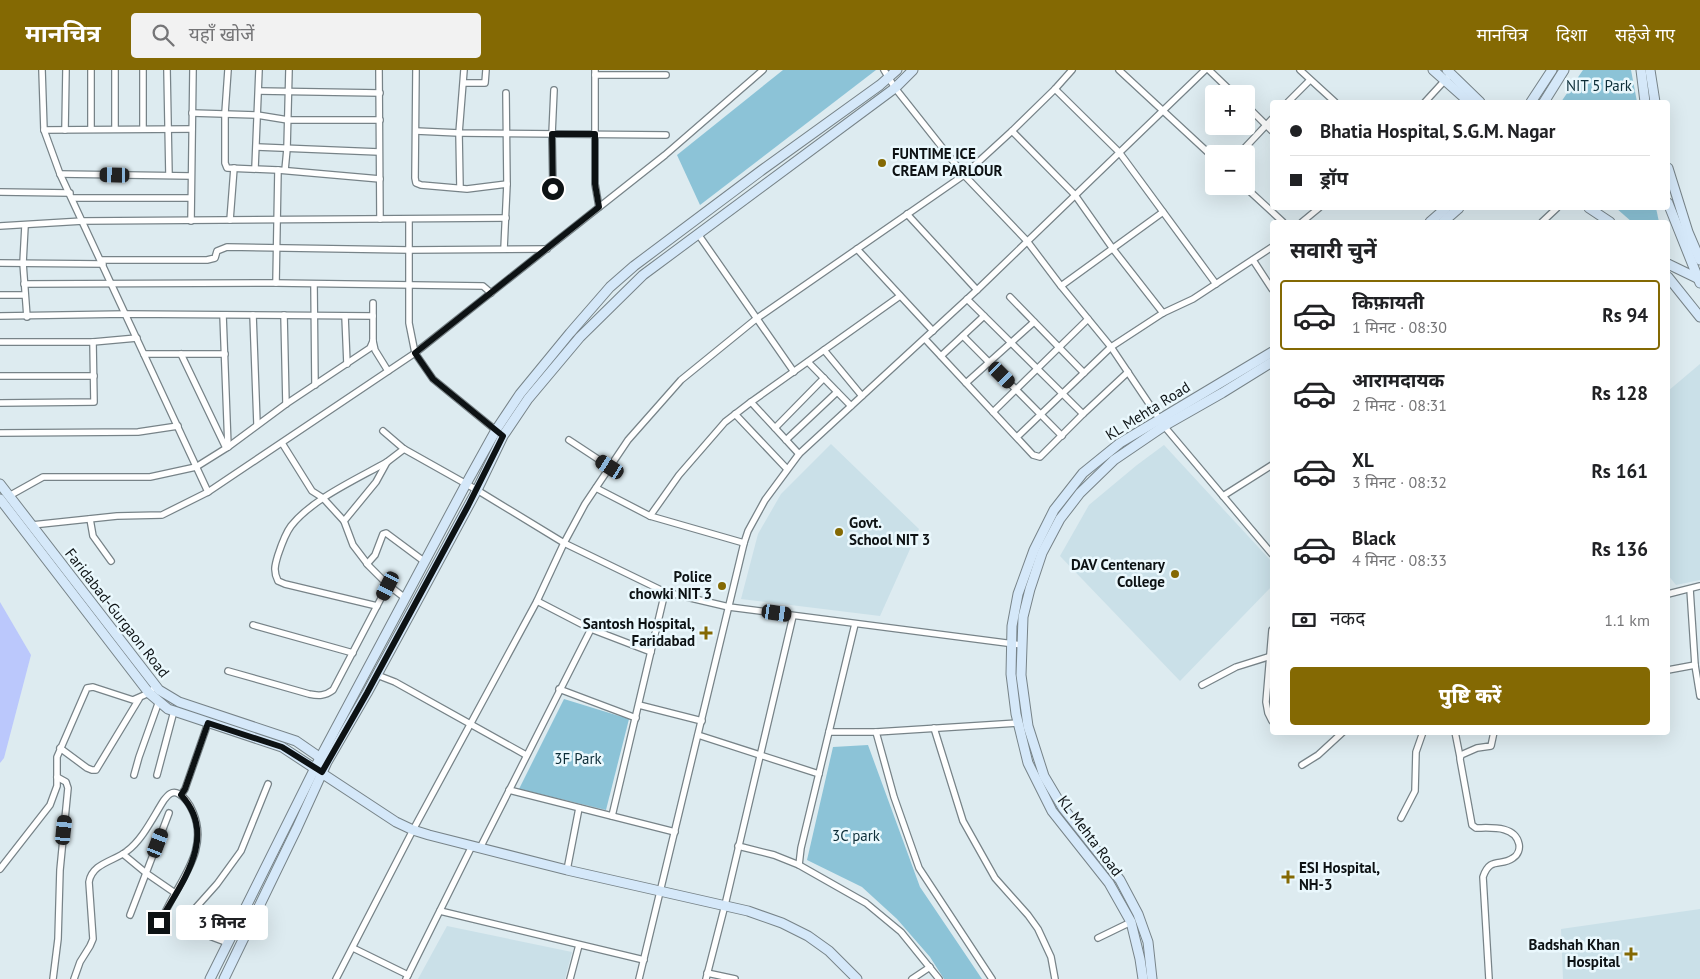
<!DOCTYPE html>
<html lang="hi">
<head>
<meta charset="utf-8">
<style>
  body { margin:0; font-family:"PT Sans","Noto Sans Devanagari",sans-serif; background:#f2f2f2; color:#202124; height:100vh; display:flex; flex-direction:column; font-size:19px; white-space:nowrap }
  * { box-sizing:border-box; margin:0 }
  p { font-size:16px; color:#757577 }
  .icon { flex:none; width:28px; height:28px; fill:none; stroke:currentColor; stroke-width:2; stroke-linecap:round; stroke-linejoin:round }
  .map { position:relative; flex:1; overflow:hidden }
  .side { position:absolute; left:1270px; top:150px; width:400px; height:515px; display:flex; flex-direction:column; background:#fff; border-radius:5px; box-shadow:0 5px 20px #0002 }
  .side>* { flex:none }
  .banner { position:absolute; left:1270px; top:30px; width:400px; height:110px; border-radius:5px; box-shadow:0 5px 20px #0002; display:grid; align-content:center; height:110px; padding:0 20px; background:#fff }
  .controls { position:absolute; left:1205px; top:15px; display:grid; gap:10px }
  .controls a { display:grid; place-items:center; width:50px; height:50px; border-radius:5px; background:#fff; box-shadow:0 5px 20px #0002; font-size:25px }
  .end { position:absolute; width:22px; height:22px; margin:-11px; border:6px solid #0d1214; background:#fff; box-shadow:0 0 0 2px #fff }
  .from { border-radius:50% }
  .bubble { position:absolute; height:35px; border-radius:5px; background:#fff; box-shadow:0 5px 20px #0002; font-size:16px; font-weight:800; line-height:35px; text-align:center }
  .car { position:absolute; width:15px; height:30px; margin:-15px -8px; border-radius:6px; box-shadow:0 0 4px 1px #0007; background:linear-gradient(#222 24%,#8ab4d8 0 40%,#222 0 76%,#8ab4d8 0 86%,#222 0) }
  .banner b { display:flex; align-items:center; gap:18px; height:48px; font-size:19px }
  .banner b+b { border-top:1px solid #e0e0e0 }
  .banner i { width:12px; height:12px; background:#202124 }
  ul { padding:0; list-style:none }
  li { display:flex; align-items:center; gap:15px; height:70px; margin:0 10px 8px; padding:0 10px; border:2px solid transparent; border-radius:5px }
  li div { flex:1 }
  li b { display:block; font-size:19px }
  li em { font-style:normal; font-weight:800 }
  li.current { border-color:#846903 }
  li>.icon { width:45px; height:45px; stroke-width:1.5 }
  h2 { padding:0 20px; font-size:22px; line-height:60px }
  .pay { display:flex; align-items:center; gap:12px; height:55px; padding:0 20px; font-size:19px }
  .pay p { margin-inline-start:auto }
  .cta { display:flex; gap:10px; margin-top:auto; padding:10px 20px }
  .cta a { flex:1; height:58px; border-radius:5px; background:#846903; color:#fff; font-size:20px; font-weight:800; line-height:58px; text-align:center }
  header { display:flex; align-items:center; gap:30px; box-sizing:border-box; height:70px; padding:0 25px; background:#846903; color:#fff }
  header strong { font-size:24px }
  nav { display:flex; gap:28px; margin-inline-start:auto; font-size:18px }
  .search { width:350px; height:45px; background:#f2f2f2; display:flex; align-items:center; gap:12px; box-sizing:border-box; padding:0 18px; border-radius:5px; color:#757577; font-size:19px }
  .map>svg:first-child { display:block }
  .built { fill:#cae0e8 }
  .green { fill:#8cc3d7 }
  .water { fill:#bbc8fc }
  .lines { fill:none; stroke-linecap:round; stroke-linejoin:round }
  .street-casing { stroke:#778388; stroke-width:8 }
  .secondary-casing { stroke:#778388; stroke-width:11 }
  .street { stroke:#fff; stroke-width:5.5 }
  .secondary { stroke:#d5e8f9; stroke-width:9 }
  .route { stroke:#0d1214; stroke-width:6 }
  .poi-dot { fill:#846903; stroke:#eaf8fd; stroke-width:2 }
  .labels { text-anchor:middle; stroke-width:5; stroke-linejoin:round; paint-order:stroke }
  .park-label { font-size:15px; fill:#0d2e38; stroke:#eaf8fd }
  .poi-label { font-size:15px; font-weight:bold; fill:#0d1214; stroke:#eaf8fd; text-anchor:end }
  .street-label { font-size:15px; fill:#0d1214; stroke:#eaf8fd }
</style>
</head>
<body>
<header>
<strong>मानचित्र</strong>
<div class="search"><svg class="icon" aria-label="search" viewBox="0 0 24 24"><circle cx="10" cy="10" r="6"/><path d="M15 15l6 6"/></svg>यहाँ खोजें</div>
<nav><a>मानचित्र</a><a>दिशा</a><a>सहेजे गए</a></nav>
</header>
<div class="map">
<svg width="1700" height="909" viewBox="0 0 1700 909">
  <rect width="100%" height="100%" fill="#ddebf0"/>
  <!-- built -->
  <g class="built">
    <path d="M1700 294V510L1676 515 1668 505V321Z"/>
    <path d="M831 374 919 459 880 546 741 529 758 464 781 424Z"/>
    <path d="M1164 375 1272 492V516L1180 611 1060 486 1089 435 1137 395Z"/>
    <path d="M1700 839V909H1563L1561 859Z"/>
    <path d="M447 856 572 882 565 909H418Z"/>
  </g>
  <!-- green -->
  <g class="green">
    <path d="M783 0H876L700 135 677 85Z"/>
    <path d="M1583 0H1631L1637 32H1561Z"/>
    <path d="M1616 138H1656L1659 152H1632Z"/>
    <path d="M564 629 629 649 606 740 519 719Z"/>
    <path d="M868 675 920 817 982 909H944L930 887 897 849 862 817 807 790 833 677Z"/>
  </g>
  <!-- water -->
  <path class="water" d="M0 532 31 585 4 688 0 693Z"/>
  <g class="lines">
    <!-- street casing -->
    <g class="street-casing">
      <g id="street">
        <path d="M42 0 44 60 60 104 208 422"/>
        <path d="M91 0V59"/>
        <path d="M167 0 169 105"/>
        <path d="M228 0 225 43V93L227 98 278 100 380 109"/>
        <path d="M379 0 380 149"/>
        <path d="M416 0 415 108 416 113 421 115 467 119 507 114 504 179"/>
        <path d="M595 0V114L599 137"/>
        <path d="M884 0 895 18 964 105 1027 171 1061 216 1111 277 1164 356 1272 484"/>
        <path d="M1119 0 1214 88"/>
        <path d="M1209 0 1234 24"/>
        <path d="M1300 0 1335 32"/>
        <path d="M595 5H666"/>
        <path d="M464 13H485L486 0"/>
        <path d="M1055 19 1119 82 1216 214"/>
        <path d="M259 21 380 23"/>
        <path d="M506 23 507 114"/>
        <path d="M1288 32 1310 10"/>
        <path d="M1425 32 1447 8"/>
        <path d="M1246 35 1272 61"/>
        <path d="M192 43 257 45 288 50H380"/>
        <path d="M115 59V0"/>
        <path d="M143 59V0"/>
        <path d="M44 60 192 59"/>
        <path d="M65 60 66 0"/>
        <path d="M416 61 459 63 666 65"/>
        <path d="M1012 61 1075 125 1113 179 1163 243"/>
        <path d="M257 77 379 82"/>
        <path d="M1239 84 1272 49"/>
        <path d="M255 98 259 0"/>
        <path d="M285 100 287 79 289 0"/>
        <path d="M60 104 191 106"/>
        <path d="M1244 116 1283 152"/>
        <path d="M460 118 459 63 464 0"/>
        <path d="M553 119 552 64 554 20"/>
        <path d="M0 122 70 123"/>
        <path d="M73 128H191"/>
        <path d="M907 144 977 220"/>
        <path d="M409 149V253L415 283 433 309 498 362"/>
        <path d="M230 150 234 98"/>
        <path d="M191 151 193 0"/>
        <path d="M1302 152 1319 138"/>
        <path d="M1542 152 1557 138"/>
        <path d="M0 156 83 151 506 148"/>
        <path d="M25 156 23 193 27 247"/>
        <path d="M698 164 794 302"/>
        <path d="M857 179 933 261"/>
        <path d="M101 190H207L215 188 217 181 227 177 409 180 547 179"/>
        <path d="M1253 190 1272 219"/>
        <path d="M0 193 103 194"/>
        <path d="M276 213 278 100"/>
        <path d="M24 214 276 213 483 216 491 223"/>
        <path d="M314 214 315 315"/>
        <path d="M1061 216 1163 142"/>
        <path d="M0 225H25"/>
        <path d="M1010 227 1084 303"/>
        <path d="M967 229 1083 344"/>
        <path d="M223 245 228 377"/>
        <path d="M253 245 257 354"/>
        <path d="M284 245 286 334"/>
        <path d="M0 246 126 244 373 246"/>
        <path d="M345 246 347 294"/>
        <path d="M963 266 1062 366"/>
        <path d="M925 269 1033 385 1040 387 1083 344 1128 302"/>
        <path d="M373 271 375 280 388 301"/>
        <path d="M0 272H93L137 268"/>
        <path d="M824 280 862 326"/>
        <path d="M144 284H225"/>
        <path d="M181 284 226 378"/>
        <path d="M941 286 984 246"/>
        <path d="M808 292 851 336"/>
        <path d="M0 306H94"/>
        <path d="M966 313 1034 252"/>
        <path d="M751 332 799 384"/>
        <path d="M0 333 94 332 93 272"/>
        <path d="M993 342 1088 249"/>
        <path d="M735 344 787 399"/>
        <path d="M775 358 824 308"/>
        <path d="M383 361 404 379 477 420 564 473 665 522 729 537 1022 575"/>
        <path d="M0 363 138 362 178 356"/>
        <path d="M1017 367 1111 277 1163 243 1193 229 1272 177"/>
        <path d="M569 370 610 397"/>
        <path d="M786 370 837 322"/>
        <path d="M282 373 312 421 323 428 344 451 353 475 369 496 388 515 405 528"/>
        <path d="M596 418 650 446 744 473"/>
        <path d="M9 426 43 407H150L196 397 228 377 286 334 370 278 373 271V233"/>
        <path d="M1223 426 1272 395"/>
        <path d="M650 446 679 405 725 352 751 332 900 226"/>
        <path d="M90 449 93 466 111 491"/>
        <path d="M344 451 376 412 387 392 404 379"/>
        <path d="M32 455 117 446 162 445 208 422 415 283 665 85 763 0"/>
        <path d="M367 494 375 485 383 464 386 463 425 492"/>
        <path d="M1690 519 1695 595 1700 626"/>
        <path d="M1668 524 1700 516"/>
        <path d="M537 531 591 559 651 582"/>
        <path d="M377 536 285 514 278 511C273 501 275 495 278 485 281 476 285 464 291 456 312 429 357 409 387 392"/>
        <path d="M253 555 353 583"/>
        <path d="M1272 560 1266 632 1268 643 1272 651"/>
        <path d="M1668 600 1695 595"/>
        <path d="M228 601 309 624C319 626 325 626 333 620L388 515"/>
        <path d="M377 605 395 612 526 685"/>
        <path d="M1202 615 1236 597 1271 586"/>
        <path d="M559 619 636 648"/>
        <path d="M639 635 702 651"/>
        <path d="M934 658 963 751 995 808 1028 845 1038 859 1051 887 1055 909"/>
        <path d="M829 662H876L1018 653"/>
        <path d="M876 662 894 727 919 798 992 909"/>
        <path d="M1455 662 1460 687"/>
        <path d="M698 665 819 704"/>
        <path d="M60 678 87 698 92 700H96L139 629"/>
        <path d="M1302 695 1318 685 1343 662"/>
        <path d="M134 705 139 687 159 631"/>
        <path d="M157 705 174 641"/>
        <path d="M509 720 675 762"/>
        <path d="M181 725 185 719 208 653"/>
        <path d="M612 746 665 522"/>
        <path d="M1401 748 1415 721 1416 682 1423 662"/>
        <path d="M738 776 774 785 799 795 866 833 901 862 939 909"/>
        <path d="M480 778 591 559"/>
        <path d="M123 784 146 803 175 823"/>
        <path d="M799 795 801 778 855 554"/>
        <path d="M0 799 50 735 57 716V687L87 618 93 617 133 630 149 623 156 616"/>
        <path d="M567 800 579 738"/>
        <path d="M440 841 644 890"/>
        <path d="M130 845 169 743"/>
        <path d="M1098 868 1131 852"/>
        <path d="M228 873 188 858 186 856V852L192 842 217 814 241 781 268 714"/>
        <path d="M353 878 408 905"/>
        <path d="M707 903 735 909"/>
        <path d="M53 909 58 869 60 800 68 718 66 712 57 707"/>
        <path d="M74 909 80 892 90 876 93 869 89 812C92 793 115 791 127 781 143 769 153 747 164 730 168 725 172 720 179 724 186 728 190 735 193 742 206 772 190 797 176 822 170 832 165 843 159 853"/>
        <path d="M336 909 413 760 537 531 564 473 585 434 628 370 681 310 756 249 964 105 1012 61 1055 19 1072 0"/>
        <path d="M406 909 472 776"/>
        <path d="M570 909 579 875"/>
        <path d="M639 909 744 473 748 461 765 430 799 384 977 220 1205 0"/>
        <path d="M706 909 725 835 793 546"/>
        <path d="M912 909 930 897"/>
        <path d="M1489 909 1483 807C1490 786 1501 797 1513 788 1518 785 1520 779 1519 774 1515 755 1490 758 1476 758L1472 755 1460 689 1461 685 1477 678 1491 676 1494 662"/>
      </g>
    </g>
    <!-- secondary casing -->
    <g class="secondary-casing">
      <g id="secondary">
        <path d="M1433 0 1469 32"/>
        <path d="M1447 0 1480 32"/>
        <path d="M1641 0 1645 32"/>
        <path d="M1650 0 1655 32"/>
        <path d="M1531 32 1552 0"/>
        <path d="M1544 32 1564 0"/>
        <path d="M1668 98 1688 162 1700 190"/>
        <path d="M1668 133 1700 213"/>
        <path d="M1589 138 1610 152"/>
        <path d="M1430 152 1446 138"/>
        <path d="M1443 152 1459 138"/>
        <path d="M1668 194 1699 209"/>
        <path d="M1668 207 1700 247"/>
        <path d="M0 414 159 620 179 632 296 671 325 691"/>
        <path d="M0 429 149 623 168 639 282 677 396 752 413 760 429 765 567 800 748 841 782 853 808 866 829 881 857 909"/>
        <path d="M210 909 320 688 466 414 496 360 520 324 570 263 610 217 634 196 762 100 880 15 897 0"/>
        <path d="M224 909 297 758 327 692 367 623 416 533 477 420 503 366 528 329 580 267 643 205 895 18 913 0"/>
        <path d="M1143 909 1140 889 1131 852 1109 813 1052 741 1028 693 1016 644 1011 604 1012 556 1018 524 1034 480 1054 440 1083 403 1120 373 1272 282"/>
        <path d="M1152 909 1148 872 1138 844 1120 810 1063 738 1044 706 1028 656 1021 605 1023 547 1030 519 1042 483 1060 449 1080 423 1114 390 1164 356 1222 323 1272 292"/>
      </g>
    </g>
    <!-- street -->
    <use href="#street" class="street"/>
    <!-- secondary -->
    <use href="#secondary" class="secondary"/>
  </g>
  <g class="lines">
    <!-- route -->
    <path class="route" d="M159 853C180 814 220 767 181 725L185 719 208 653 282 677 322 702 367 623 468 436 503 366 433 309 415 283 599 137 595 114V64H552L553 119"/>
  </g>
  <!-- markers -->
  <g class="poi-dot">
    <circle cx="882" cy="93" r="5"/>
    <circle cx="839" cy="462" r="5"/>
    <circle cx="1175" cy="504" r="5"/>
    <circle cx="722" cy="516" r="5"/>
    <path d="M703.5 555.5h5v5h5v5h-5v5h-5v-5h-5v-5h5z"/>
    <path d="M1285.5 799.5h5v5h5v5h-5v5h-5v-5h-5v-5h5z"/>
    <path d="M1628.5 876.5h5v5h5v5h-5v5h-5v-5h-5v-5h5z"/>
  </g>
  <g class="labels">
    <!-- park labels -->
    <g class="park-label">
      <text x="1599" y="21">NIT 5 Park</text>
      <text x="578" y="694">3F Park</text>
      <text x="856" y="771">3C park</text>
    </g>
    <!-- poi labels -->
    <g class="poi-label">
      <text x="892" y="89" text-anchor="start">FUNTIME ICE<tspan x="892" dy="17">CREAM PARLOUR</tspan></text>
      <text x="849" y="458" text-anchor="start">Govt.<tspan x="849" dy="17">School NIT 3</tspan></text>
      <text x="1165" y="500">DAV Centenary<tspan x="1165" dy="17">College</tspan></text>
      <text x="712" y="512">Police<tspan x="712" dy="17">chowki NIT 3</tspan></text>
      <text x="695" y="559">Santosh Hospital,<tspan x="695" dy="17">Faridabad</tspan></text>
      <text x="1299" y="803" text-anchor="start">ESI Hospital,<tspan x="1299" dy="17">NH-3</tspan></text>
      <text x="1620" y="880">Badshah Khan<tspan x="1620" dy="17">Hospital</tspan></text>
    </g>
    <!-- street labels -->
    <g class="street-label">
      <text transform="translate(1148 341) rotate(-32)" y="5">KL Mehta Road</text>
      <text transform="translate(117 543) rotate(52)" y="5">Faridabad-Gurgaon Road</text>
      <text transform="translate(1090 766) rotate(53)" y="5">KL Mehta Road</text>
    </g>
  </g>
</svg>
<div class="controls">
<a>+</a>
<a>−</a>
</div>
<i class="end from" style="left:553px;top:119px"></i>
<i class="end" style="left:159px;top:853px"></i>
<div class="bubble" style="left:176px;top:835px;width:92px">3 मिनट</div>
<i class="car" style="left:115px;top:105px;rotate:271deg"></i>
<i class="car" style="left:1002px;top:305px;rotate:135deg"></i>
<i class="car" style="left:610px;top:397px;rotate:303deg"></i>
<i class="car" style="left:388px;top:516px;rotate:207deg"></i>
<i class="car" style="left:777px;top:543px;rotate:98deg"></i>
<i class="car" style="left:64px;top:760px;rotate:6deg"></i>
<i class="car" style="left:158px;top:773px;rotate:21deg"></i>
<div class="banner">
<b><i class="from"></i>Bhatia Hospital, S.G.M. Nagar</b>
<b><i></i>ड्रॉप</b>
</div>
<section class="side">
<h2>सवारी चुनें</h2>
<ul>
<li class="current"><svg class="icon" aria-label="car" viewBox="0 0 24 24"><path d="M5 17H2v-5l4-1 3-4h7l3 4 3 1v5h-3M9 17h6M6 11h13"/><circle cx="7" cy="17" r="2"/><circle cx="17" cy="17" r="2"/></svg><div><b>किफ़ायती</b><p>1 मिनट · 08:30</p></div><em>Rs 94</em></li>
<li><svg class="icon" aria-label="car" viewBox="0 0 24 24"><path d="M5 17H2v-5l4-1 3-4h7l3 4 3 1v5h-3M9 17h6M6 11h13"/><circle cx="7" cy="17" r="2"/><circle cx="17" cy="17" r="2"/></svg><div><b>आरामदायक</b><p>2 मिनट · 08:31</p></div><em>Rs 128</em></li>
<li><svg class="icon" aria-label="car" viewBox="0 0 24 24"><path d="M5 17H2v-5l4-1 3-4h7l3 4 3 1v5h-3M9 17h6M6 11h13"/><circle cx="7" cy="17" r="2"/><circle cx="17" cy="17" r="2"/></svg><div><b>XL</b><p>3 मिनट · 08:32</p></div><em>Rs 161</em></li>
<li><svg class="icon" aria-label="car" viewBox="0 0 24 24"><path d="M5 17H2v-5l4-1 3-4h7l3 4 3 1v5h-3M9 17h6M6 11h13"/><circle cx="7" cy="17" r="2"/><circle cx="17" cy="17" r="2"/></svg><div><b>Black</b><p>4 मिनट · 08:33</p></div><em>Rs 136</em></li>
</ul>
<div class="pay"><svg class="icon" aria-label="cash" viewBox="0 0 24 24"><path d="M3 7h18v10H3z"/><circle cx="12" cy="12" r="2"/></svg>नकद<p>1.1 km</p></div>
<div class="cta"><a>पुष्टि करें</a></div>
</section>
</div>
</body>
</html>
